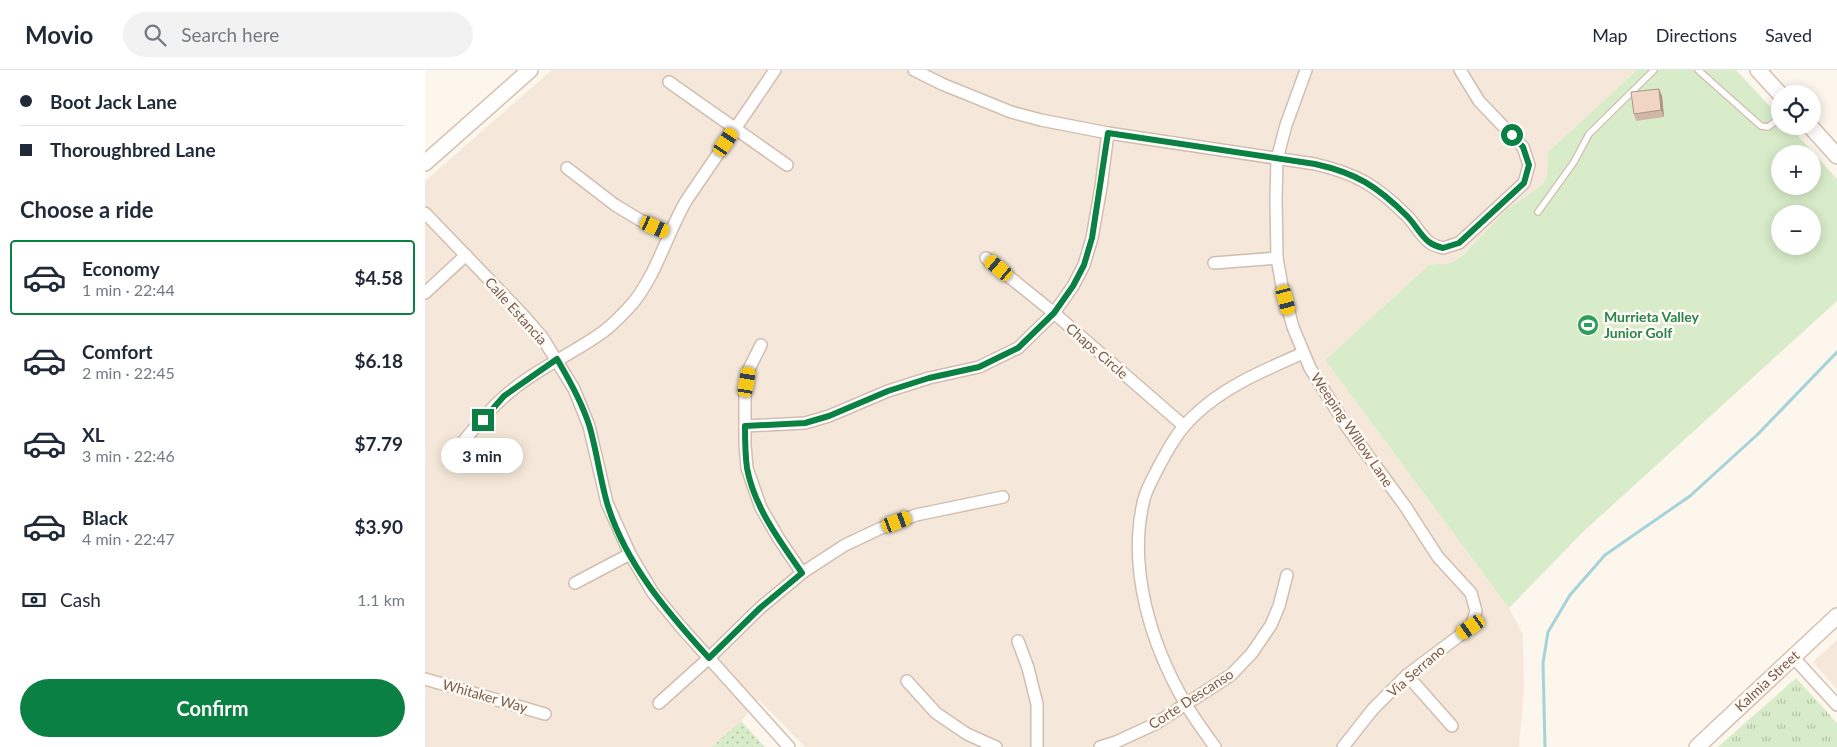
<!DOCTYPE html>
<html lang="en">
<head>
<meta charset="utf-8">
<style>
  body { margin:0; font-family:Lato,sans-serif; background:#f2f2f3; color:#1f2937; height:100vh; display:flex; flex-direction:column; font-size:19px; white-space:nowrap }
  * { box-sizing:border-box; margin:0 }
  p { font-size:16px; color:#747a83 }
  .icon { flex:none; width:28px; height:28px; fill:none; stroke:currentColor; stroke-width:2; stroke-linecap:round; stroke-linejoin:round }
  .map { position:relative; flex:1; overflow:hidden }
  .drawer { display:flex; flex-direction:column; background:#fff; width:425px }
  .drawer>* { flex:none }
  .guide { display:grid; align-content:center; height:110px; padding:0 20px; background:#fff }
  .controls { position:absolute; left:1346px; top:15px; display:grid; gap:10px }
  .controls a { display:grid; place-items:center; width:50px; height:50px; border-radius:50%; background:#fff; box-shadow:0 2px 12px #0003; font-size:25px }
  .end { position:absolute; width:22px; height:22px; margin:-11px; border:6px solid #0b8043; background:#fff; box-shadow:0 0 0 2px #fff }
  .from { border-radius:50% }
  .bubble { position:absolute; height:35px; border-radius:18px; background:#fff; box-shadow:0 2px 12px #0003; font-size:16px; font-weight:700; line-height:35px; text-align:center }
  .car { position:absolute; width:15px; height:30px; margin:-15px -8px; border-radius:6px; box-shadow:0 0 4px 1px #0007; background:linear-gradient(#f5c518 24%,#345 0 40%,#f5c518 0 76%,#345 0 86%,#f5c518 0) }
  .guide b { display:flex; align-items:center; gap:18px; height:48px; font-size:19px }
  .guide b+b { border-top:1px solid #e0e1e3 }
  .guide i { width:12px; height:12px; background:#1f2937 }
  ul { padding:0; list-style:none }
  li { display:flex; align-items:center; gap:15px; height:75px; margin:0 10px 8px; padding:0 10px; border:2px solid transparent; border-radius:5px }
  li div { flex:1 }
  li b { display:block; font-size:19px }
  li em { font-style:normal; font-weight:700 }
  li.active { border-color:#0b8043 }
  li>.icon { width:45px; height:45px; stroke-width:1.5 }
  h2 { padding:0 20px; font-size:22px; line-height:60px }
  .pay { display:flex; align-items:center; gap:12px; height:55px; padding:0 20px; font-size:19px }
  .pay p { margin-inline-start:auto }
  .action { display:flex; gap:10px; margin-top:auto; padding:10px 20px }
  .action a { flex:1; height:58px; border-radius:30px; background:#0b8043; color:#fff; font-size:20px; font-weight:700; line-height:58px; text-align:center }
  header { display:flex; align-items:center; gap:30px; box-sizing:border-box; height:70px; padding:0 25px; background:#fff; border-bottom:1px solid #e0e1e3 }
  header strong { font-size:24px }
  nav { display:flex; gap:28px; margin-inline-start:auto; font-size:18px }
  .search { width:350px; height:45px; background:#f2f2f3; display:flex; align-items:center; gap:12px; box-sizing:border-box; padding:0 18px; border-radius:28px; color:#747a83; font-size:19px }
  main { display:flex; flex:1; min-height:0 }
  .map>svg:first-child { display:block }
  .residential { fill:#f5e8da }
  .grass { fill:url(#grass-tufts) }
  .park { fill:url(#park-dots) }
  .pitch { fill:#d8ecc9; fill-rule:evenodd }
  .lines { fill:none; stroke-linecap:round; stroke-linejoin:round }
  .stream { stroke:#a5d3da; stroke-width:3 }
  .lane-casing { stroke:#d1beb0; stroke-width:8 }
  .street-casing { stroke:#d1beb0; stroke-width:14 }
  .secondary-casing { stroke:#d6c0b0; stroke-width:18 }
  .lane { stroke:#fff; stroke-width:5.5 }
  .street { stroke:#fff; stroke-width:11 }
  .secondary { stroke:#fff; stroke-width:15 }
  .wall { fill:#d1b7a8 }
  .shaded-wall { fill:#aa9588 }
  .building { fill:#f3d5c3; stroke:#aa9588 }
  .route { stroke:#0b8043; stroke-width:6 }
  .labels { text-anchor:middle; stroke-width:5; stroke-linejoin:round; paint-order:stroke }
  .street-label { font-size:14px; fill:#7a5c4d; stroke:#fffaf3 }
  .leisure-label { font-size:14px; font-weight:bold; fill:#27864d; stroke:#fffaf3; text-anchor:start }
</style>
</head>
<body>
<header>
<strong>Movio</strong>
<div class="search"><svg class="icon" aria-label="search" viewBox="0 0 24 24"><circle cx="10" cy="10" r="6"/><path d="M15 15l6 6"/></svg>Search here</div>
<nav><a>Map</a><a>Directions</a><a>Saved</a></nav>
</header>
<main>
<section class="drawer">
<div class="guide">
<b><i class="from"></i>Boot Jack Lane</b>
<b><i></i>Thoroughbred Lane</b>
</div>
<h2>Choose a ride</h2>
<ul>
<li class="active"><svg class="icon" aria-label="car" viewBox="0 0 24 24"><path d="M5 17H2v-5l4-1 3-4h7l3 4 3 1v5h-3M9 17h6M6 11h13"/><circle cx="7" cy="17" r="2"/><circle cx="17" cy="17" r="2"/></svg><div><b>Economy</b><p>1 min · 22:44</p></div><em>$4.58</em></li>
<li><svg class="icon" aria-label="car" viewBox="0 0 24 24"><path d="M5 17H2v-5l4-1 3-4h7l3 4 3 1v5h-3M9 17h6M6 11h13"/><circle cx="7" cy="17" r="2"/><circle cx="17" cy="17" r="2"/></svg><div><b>Comfort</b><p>2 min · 22:45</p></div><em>$6.18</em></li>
<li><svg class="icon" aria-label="car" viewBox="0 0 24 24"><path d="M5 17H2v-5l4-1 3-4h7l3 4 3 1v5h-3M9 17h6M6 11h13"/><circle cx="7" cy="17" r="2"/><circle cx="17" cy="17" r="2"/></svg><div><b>XL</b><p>3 min · 22:46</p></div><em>$7.79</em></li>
<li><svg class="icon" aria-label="car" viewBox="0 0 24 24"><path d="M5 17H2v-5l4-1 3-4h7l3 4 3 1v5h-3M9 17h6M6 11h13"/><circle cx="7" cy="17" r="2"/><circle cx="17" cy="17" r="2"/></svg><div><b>Black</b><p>4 min · 22:47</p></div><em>$3.90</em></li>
</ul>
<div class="pay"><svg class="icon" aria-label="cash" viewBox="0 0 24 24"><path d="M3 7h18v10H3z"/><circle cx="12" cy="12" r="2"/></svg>Cash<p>1.1 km</p></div>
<div class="action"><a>Confirm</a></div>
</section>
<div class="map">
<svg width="1412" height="677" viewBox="0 0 1412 677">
  <defs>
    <pattern id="grass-tufts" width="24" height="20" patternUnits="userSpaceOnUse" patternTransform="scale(1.25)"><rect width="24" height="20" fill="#d8ecc9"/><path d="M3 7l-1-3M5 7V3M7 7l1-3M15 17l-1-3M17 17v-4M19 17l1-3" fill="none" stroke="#b4c2a5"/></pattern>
    <pattern id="park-dots" width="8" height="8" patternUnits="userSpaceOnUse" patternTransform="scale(1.25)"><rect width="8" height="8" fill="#d8ecc9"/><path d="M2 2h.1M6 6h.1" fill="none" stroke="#b4c2a5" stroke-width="1.8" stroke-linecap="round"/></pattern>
  </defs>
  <rect width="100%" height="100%" fill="#fdf6ec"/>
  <!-- residential -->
  <g class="residential">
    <path d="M127 0H1212L1123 82 1122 103 1119 111 1109 121 1082 139 1038 184 1026 193 1004 195 900 290 1084 538 1098 565 1099 619 1094 677H380L334 630 316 651 287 677H0V111Z"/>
    <path d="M1412 570V619L1388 592Z"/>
  </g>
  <!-- grass -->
  <path class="grass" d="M1371 608 1412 653V677H1293Z"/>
  <!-- park -->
  <path class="park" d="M316 651 340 677H287Z"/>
  <!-- pitch -->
  <path class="pitch" d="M1212 0H1311L1355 47V56H1364L1412 109V231L1160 460 1084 538 900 290 1004 195 1026 193 1038 185 1082 139 1109 121 1119 112 1122 103 1123 82ZM1355 84H1388V116H1355ZM1355 144H1388V176H1355Z"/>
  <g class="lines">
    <!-- stream -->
    <path class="stream" d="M1120 677 1118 593 1123 562 1145 525 1180 485 1265 426 1333 364 1412 282"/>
    <!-- lane casing -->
    <g class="lane-casing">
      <g id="lane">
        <path d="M1273 0 1336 56 1343 57 1355 48"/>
        <path d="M1113 142 1149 92 1164 64 1229 0"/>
      </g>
    </g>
    <!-- street casing -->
    <g class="street-casing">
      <g id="street">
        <path d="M489 0 517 14 586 42 616 50 683 63 890 94C932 104 951 115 982 146 990 154 996 166 1004 172 1008 175 1014 177 1018 178L1034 173 1099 113 1104 95 1098 77 1054 31 1035 0"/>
        <path d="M881 0 861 55 852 89 851 128 852 188 857 216 868 257 885 298 922 357 980 436 1013 487 1046 523 1051 541 1046 557 982 605 948 639 918 677"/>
        <path d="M244 12 362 95"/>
        <path d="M142 98 190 135 215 150 245 163"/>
        <path d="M0 143 99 246 117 267 149 319 164 356 182 433 205 484 228 523 256 557 364 677"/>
        <path d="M561 188 629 243 759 356"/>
        <path d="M789 193 852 188"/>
        <path d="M0 223 41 185"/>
        <path d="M336 275 324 299 320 325V375L322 398 336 438 354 469 377 503"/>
        <path d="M320 356 380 353 404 346 463 321 504 308 554 297 593 278 629 243 648 216 659 195 667 168 676 117 683 63"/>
        <path d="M25 387C43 367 59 344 79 327 107 301 144 286 175 264 187 256 198 244 208 233 232 203 242 164 261 131L350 0"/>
        <path d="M150 513 205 484"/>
        <path d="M593 571 603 598 612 634V677"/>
        <path d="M1368 587 1412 635"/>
        <path d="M982 605 1027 656"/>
        <path d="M0 609 120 644"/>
        <path d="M482 611 511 643 542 664 571 677"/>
        <path d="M234 633 284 588 335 538 377 503 420 475 454 459 491 445 578 427"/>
        <path d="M675 677 691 672 730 654 806 605 827 583 846 555 854 536 862 505"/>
        <path d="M790 677C780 663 769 648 760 633 726 574 702 498 719 429 722 418 728 408 733 398 743 379 754 359 770 345 800 316 840 300 878 283"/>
      </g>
    </g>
    <!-- secondary casing -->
    <g class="secondary-casing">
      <g id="secondary">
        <path d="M1333 0 1355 24"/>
        <path d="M1385 56 1412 86"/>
        <path d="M0 93 105 0"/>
        <path d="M1272 677 1412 546"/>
      </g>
    </g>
    <!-- lane -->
    <use href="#lane" class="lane"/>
    <!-- street -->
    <use href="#street" class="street"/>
    <!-- secondary -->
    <use href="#secondary" class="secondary"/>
  </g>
  <!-- wall -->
  <path class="wall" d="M1234 19 1237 26 1239 47 1211 51 1209 44Z"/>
  <!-- shaded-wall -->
  <path class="shaded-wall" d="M1234 19 1237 26 1239 47 1236 40Z"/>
  <!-- building -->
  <path class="building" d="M1234 19 1236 40 1209 44 1206 22Z"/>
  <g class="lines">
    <!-- route -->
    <path class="route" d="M58 350 79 326 132 289C145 311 158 334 165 358 172 383 175 408 182 433 200 493 242 542 284 588L335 538 377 503C355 471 329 437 322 398 320 384 320 370 320 356L380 353 404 346 463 321 504 308 554 297 593 278 629 243 648 216 659 195 667 168 683 63 890 94C931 103 952 116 982 146 990 154 996 166 1004 172 1008 175 1014 177 1018 178L1034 173 1099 113 1104 95 1098 77 1087 65"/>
  </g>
  <!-- icons -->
  <defs>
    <g id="stadium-disc" transform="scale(1.125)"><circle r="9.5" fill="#2e9e5b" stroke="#fffaf3"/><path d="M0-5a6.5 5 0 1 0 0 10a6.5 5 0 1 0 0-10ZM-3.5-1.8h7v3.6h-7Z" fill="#fff"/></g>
  </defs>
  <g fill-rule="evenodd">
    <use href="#stadium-disc" x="1163" y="255"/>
  </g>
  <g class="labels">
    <!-- street labels -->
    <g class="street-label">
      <text transform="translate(91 241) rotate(48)" y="5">Calle Estancia</text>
      <text transform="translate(672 281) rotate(41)" y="5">Chaps Circle</text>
      <text transform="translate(927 360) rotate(56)" y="5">Weeping Willow Lane</text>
      <text transform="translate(991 601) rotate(-41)" y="5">Via Serrano</text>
      <text transform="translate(1342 611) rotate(-43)" y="5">Kalmia Street</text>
      <text transform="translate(60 626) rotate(16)" y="5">Whitaker Way</text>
      <text transform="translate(766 629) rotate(-33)" y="5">Corte Descanso</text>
    </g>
    <!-- leisure labels -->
    <g class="leisure-label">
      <text x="1179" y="252">Murrieta Valley<tspan x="1179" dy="16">Junior Golf</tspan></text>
    </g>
  </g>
</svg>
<div class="controls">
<a><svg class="icon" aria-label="locate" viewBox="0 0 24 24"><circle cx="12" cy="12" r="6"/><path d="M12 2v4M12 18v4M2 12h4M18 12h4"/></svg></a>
<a>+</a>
<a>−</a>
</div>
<i class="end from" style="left:1087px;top:65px"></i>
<i class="end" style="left:58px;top:350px"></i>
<div class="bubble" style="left:16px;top:368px;width:82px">3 min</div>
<i class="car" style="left:301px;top:72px;rotate:34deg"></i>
<i class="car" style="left:230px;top:157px;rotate:114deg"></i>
<i class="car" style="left:574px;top:198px;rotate:310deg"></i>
<i class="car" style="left:861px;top:230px;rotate:165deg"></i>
<i class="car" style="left:322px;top:312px;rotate:10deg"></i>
<i class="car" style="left:472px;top:452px;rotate:69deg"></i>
<i class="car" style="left:1046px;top:557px;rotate:235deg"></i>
</div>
</main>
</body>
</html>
